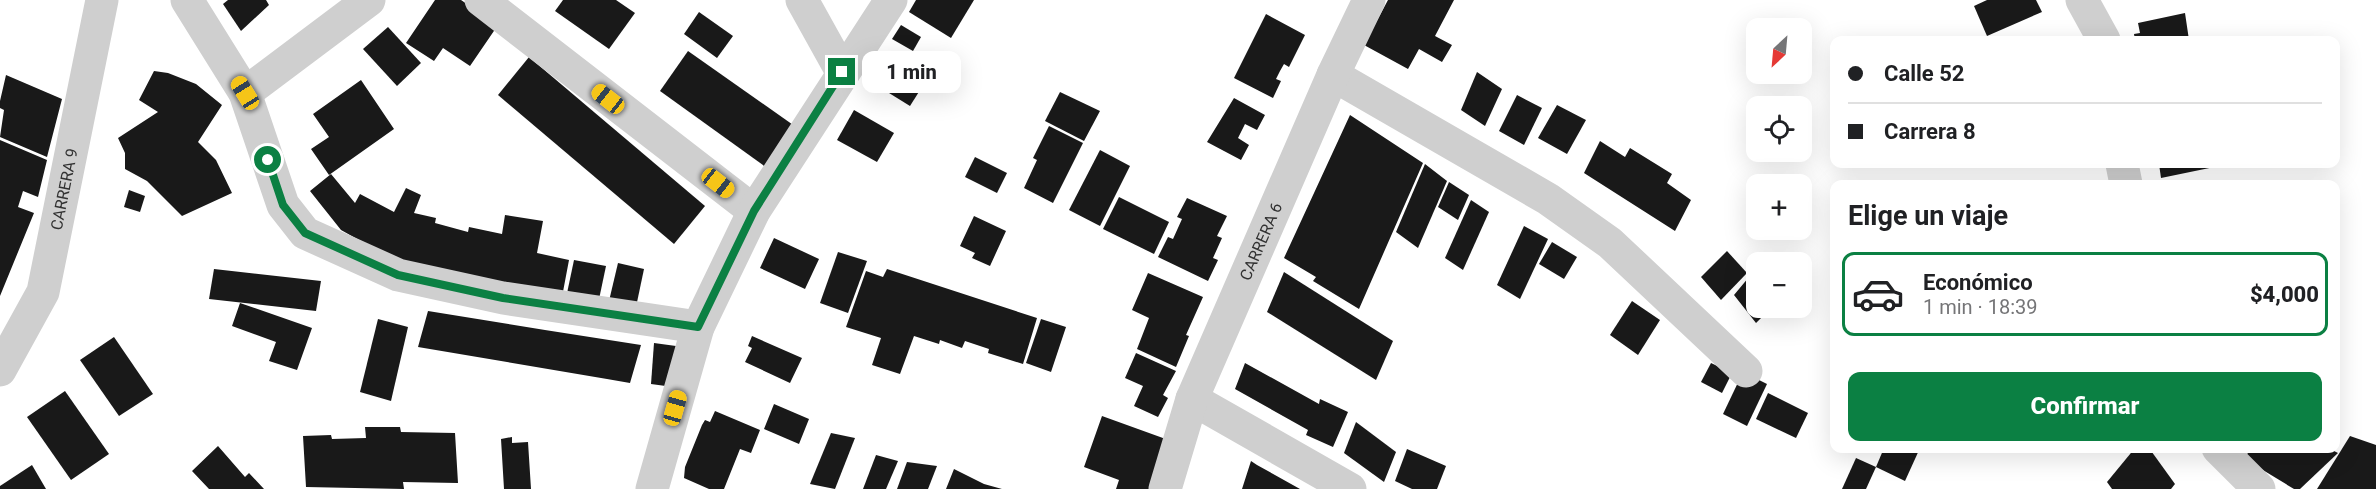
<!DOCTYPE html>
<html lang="es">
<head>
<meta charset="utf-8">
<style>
  body { margin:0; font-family:Roboto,sans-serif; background:#f2f2f2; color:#202124; height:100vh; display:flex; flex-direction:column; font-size:22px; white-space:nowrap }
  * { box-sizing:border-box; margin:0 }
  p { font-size:20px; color:#757577 }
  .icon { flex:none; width:33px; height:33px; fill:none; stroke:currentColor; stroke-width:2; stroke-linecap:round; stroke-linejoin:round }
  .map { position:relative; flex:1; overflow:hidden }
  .details { position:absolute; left:1830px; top:180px; width:510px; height:273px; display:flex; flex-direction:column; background:#fff; border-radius:12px; box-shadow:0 6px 24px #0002 }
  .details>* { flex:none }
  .hud { position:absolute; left:1830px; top:36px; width:510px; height:132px; border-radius:12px; box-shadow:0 6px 24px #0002; display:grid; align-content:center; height:132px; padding:0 18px; background:#fff }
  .needle { width:39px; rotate:206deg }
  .fabs { position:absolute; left:1746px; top:18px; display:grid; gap:12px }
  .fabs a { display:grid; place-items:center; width:66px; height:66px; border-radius:12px; background:#fff; box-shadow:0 6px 24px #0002; font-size:30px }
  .end { position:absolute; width:27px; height:27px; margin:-14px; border:8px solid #0b8043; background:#fff; box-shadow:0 0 0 3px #fff }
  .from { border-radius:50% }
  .bubble { position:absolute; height:42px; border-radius:12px; background:#fff; box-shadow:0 6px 24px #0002; font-size:20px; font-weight:800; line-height:42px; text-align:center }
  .car { position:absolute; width:18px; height:36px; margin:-18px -9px; border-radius:8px; box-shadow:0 0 4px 2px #0007; background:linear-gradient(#f5c518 24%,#345 0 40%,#f5c518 0 76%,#345 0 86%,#f5c518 0) }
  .hud b { display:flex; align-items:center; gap:21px; height:57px; font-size:22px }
  .hud b+b { border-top:2px solid #e0e0e0 }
  .hud i { width:15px; height:15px; background:#202124 }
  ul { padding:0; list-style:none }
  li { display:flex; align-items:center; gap:18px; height:84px; margin:0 12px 9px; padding:0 6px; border:3px solid transparent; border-radius:12px }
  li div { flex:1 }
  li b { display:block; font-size:22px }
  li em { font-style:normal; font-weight:800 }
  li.active { border-color:#0b8043 }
  li>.icon { width:54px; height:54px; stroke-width:1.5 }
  h2 { padding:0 18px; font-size:27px; line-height:72px }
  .primary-button { display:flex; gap:12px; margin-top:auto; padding:12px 18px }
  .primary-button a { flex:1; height:69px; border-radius:12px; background:#0b8043; color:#fff; font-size:24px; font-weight:800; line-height:69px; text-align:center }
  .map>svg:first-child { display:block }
  .building { fill:#191919 }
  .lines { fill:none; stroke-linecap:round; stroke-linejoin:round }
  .minor { stroke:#cfcfcf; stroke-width:33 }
  .route { stroke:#0b8043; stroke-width:8 }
  .labels { text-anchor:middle; stroke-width:6; stroke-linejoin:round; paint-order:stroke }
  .street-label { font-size:16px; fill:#323232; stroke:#fff }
</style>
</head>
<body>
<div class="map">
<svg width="2376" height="489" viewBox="0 0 2376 489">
  <rect width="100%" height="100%" fill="#fff"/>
  <!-- building -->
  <g class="building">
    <path d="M228 0H266L269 5 241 31 223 4Z"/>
    <path d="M435 0H461L498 25 470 66 443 48 434 61 406 43Z"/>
    <path d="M563 0H616L635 13 609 49 555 11Z"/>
    <path d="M916 0H974L951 38 909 12Z"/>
    <path d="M1388 0H1454L1435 36 1452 45 1442 62 1419 49 1408 69 1364 45Z"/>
    <path d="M1987 0H2036L2042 12 1987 36 1974 6Z"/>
    <path d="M699 12 733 36 717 58 684 34Z"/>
    <path d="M2185 13 2189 40H2135L2134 34 2140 33 2138 23Z"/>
    <path d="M1266 14 1305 35 1289 67 1284 64 1280 71 1276 79 1281 81 1273 98 1234 78Z"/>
    <path d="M901 25 921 37 913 51 892 39Z"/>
    <path d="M388 27 421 63 397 86 363 49Z"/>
    <path d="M688 51 796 127 767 168 660 91Z"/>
    <path d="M883 53 927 79 910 106 868 80Z"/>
    <path d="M529 57 705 206 674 244 498 95Z"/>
    <path d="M154 71 168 73 196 84 222 105 198 142 216 160 232 193 182 216 147 181 125 169V153L118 138 158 112 139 100Z"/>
    <path d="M1477 72 1502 89 1485 126 1461 110Z"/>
    <path d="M6 75 62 99 47 157 0 137 4 110 0 108V101Z"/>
    <path d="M361 80 394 129 329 175 311 149 329 137 313 114Z"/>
    <path d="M1060 92 1100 111 1084 141 1045 121Z"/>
    <path d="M1517 95 1542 108 1524 145 1499 131Z"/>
    <path d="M1234 98 1265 115 1257 130 1245 124 1238 138 1249 145 1241 160 1207 142Z"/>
    <path d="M1557 105 1586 120 1567 154 1538 138Z"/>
    <path d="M854 110 894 133 877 162 837 140Z"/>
    <path d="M1350 115 1423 163 1359 309 1313 281 1316 277 1284 258Z"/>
    <path d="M1049 126 1083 143 1053 203 1024 188 1037 160 1033 158Z"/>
    <path d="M0 140 47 160 38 197 23 191 18 207 34 213 0 296Z"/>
    <path d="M1600 141 1625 157 1630 148 1672 174 1667 183 1691 200 1675 231 1584 173Z"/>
    <path d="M1100 150 1130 166 1100 226 1069 210Z"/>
    <path d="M975 157 1007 173 997 193 965 177Z"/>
    <path d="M1425 164 1447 181 1418 248 1396 232Z"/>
    <path d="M2159 164H2223L2224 165 2161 178Z"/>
    <path d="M331 174 355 203 360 194 394 212 406 188 421 195 414 213 436 218 435 223 468 232 469 227 502 234 505 215 543 221 537 253 569 260 562 297 410 263 377 250 341 230 310 191Z"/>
    <path d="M1449 182 1469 195 1458 220 1438 207Z"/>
    <path d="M129 190 145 196 140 212 124 207Z"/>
    <path d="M1119 197 1169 222 1154 254 1103 229Z"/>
    <path d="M1187 198 1227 216 1217 236 1222 238 1213 258 1218 260 1208 281 1158 257 1168 237 1173 239 1182 219 1177 217Z"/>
    <path d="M1471 200 1489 212 1463 270 1445 258Z"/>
    <path d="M974 216 1006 231 990 266 972 258 975 253 960 246Z"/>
    <path d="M1524 226 1548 239 1520 299 1497 285Z"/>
    <path d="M774 238 819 259 805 289 760 268Z"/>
    <path d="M1552 242 1577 257 1564 279 1539 264Z"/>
    <path d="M1727 251 1747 273 1721 300 1701 277Z"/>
    <path d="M838 252 867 261 848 313 820 303Z"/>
    <path d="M574 260 606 266 598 304 566 298Z"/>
    <path d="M618 263 644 269 636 307 609 301Z"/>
    <path d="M214 269 321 281 316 311 209 299Z"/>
    <path d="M887 269 1037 318 1023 364 988 353 989 349 965 341 962 348 940 340 939 344 914 336 900 374 872 365 881 338 846 327 866 271 883 277Z"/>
    <path d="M1284 272 1393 341 1376 380 1267 312Z"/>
    <path d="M1148 273 1203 297 1186 335 1189 336 1176 367 1137 349 1149 318 1132 310Z"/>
    <path d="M1749 277 1756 286V308H1771L1756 323 1734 295Z"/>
    <path d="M1632 301 1660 320 1638 355 1610 335Z"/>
    <path d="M240 303 312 328 297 370 269 361 276 342 232 326Z"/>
    <path d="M428 311 545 330 641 345 630 383 607 379 418 347Z"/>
    <path d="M378 319 408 327 391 401 360 392Z"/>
    <path d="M1041 319 1066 327 1051 372 1026 363Z"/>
    <path d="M752 336 802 358 790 383 745 362 752 348 748 346Z"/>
    <path d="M114 337 153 394 119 416 80 360Z"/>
    <path d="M654 343 676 346 673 387 651 384Z"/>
    <path d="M1136 353 1176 371 1163 395 1168 398 1158 417 1134 406 1143 386 1125 378Z"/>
    <path d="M1245 363 1319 404 1320 399 1348 412 1333 447 1306 435 1308 430 1235 389Z"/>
    <path d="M1711 363 1732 373 1722 393 1701 382Z"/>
    <path d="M1743 372 1767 384 1747 426 1723 414Z"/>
    <path d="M65 391 109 454 71 480 27 417Z"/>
    <path d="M1768 393 1808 413 1796 438 1756 419Z"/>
    <path d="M774 404 809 419 799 444 764 429Z"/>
    <path d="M715 411 760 430 751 453 740 449 724 489H709L684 478 685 467 702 425 705 420 710 422Z"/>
    <path d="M1102 416 1174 442 1157 489H1116L1119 480 1084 467Z"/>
    <path d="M1356 422 1396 452 1384 482 1344 453Z"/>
    <path d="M365 427H400L401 432 455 433 458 483 403 482 404 489 306 487 303 436 331 435 332 439 366 438Z"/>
    <path d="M831 433 855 438 835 489 810 484Z"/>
    <path d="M2350 436 2376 445V489H2317Z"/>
    <path d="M512 437V443L528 442 531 489H504L501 439Z"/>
    <path d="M218 446 245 477 249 473 264 489H209L192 471Z"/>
    <path d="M1884 448H1920L1905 481 1876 467Z"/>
    <path d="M2135 448H2149L2175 484 2171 489H2112L2107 482Z"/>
    <path d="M2253 448H2328L2338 453 2300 489H2294L2243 458Z"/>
    <path d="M1407 449 1446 466 1437 489H1412L1395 481Z"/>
    <path d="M876 455 898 461 886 489H863Z"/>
    <path d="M1856 458 1876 467 1866 489H1842Z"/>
    <path d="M1251 461 1257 465 1300 489H1242Z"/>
    <path d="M907 462 937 466 928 489H897Z"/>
    <path d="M32 465 46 489H0V486Z"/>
    <path d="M954 469 984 484 1002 489H946Z"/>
  </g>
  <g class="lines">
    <!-- minor -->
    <g class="minor">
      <path d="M187 0 245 93 283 205 305 233 398 275 503 298 698 327"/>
      <path d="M481 0 754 211"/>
      <path d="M802 0 842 72"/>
      <path d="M2082 0 2104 40"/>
      <path d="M1333 75 1548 199 1610 243 1746 371"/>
      <path d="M245 93 369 0"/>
      <path d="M2122 164 2126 184"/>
      <path id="s1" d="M0 370 43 292 102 0"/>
      <path d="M1192 399 1350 489"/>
      <path d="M2218 448 2259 489"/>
      <path d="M652 489 698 327 754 211 891 0"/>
      <path id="s2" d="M1165 489 1192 399 1333 75 1369 0"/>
    </g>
  </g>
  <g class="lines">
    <!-- route -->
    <path class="route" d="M268 160 283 205 305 233 398 275 503 298 698 327 754 211 842 72"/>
  </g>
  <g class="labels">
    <!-- street labels -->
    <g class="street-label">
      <text dy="6" stroke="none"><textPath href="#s1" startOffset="194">CARRERA 9</textPath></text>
      <text dy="6" stroke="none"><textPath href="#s2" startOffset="266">CARRERA 6</textPath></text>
    </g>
  </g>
</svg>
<div class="fabs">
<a><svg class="needle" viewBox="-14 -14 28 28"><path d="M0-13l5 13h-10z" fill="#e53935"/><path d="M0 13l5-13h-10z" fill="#757577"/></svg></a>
<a><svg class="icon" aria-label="locate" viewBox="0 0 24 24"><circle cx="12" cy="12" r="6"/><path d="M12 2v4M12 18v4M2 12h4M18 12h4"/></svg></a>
<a>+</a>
<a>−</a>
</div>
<i class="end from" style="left:268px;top:160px"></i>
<i class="end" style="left:842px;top:72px"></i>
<div class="bubble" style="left:862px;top:51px;width:99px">1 min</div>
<i class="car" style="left:245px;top:93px;rotate:328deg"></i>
<i class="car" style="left:608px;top:99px;rotate:308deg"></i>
<i class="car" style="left:718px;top:183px;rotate:128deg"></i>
<i class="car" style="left:675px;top:408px;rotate:16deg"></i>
<div class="hud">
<b><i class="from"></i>Calle 52</b>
<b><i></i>Carrera 8</b>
</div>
<section class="details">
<h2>Elige un viaje</h2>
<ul>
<li class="active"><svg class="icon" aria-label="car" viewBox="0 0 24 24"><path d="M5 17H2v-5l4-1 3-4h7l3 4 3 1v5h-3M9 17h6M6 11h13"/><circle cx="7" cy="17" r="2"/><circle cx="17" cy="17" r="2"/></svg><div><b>Económico</b><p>1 min · 18:39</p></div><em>$4,000</em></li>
</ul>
<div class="primary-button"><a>Confirmar</a></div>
</section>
</div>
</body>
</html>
